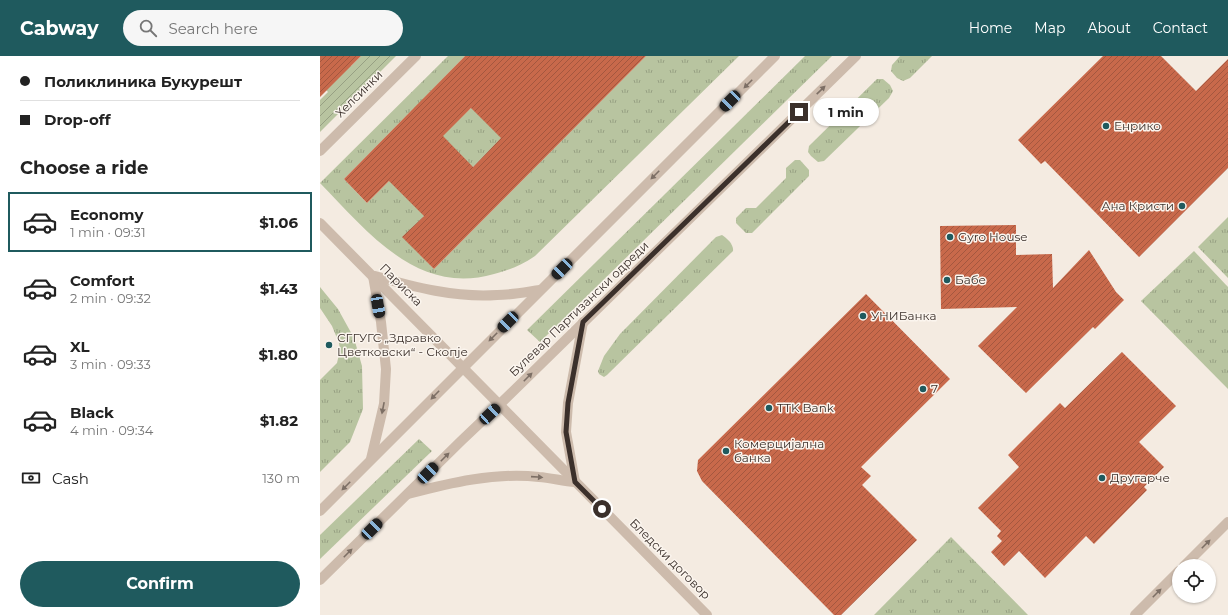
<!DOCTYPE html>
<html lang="en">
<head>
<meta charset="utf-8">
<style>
  body { margin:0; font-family:Montserrat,sans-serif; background:#f6f6f6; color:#222; height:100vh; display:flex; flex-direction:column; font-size:15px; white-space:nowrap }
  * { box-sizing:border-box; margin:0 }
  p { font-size:13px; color:#767676 }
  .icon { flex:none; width:22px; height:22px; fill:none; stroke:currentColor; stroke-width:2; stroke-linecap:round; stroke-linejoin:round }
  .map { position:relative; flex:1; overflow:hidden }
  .panel { display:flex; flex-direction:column; background:#fff; width:320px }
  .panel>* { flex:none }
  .top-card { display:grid; align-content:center; height:88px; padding:0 20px; background:#fff }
  .fabs { position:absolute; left:852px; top:503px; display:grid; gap:8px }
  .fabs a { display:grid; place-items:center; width:44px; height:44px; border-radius:50%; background:#fff; box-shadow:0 1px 3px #0004; font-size:20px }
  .end { position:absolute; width:18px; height:18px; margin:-9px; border:5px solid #3b302b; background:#fff; box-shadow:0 0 0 2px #fff }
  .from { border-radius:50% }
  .bubble { position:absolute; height:28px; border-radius:14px; background:#fff; box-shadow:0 1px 3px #0004; font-size:13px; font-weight:700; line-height:28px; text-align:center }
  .car { position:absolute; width:12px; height:24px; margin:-12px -6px; border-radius:5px; box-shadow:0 0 3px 1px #0007; background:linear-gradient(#222 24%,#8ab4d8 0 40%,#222 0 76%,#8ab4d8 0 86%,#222 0) }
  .top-card b { display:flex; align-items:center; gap:14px; height:38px; font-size:15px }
  .top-card b+b { border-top:1px solid #e0e0e0 }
  .top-card i { width:10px; height:10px; background:#222 }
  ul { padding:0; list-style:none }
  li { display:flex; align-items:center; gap:12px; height:60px; margin:0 8px 6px; padding:0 12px; border:2px solid transparent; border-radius:0px }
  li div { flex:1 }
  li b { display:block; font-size:15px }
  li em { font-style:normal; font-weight:700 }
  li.current { border-color:#1f5a5e }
  li>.icon { width:36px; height:36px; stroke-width:1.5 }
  h2 { padding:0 20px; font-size:18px; line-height:48px }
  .pay { display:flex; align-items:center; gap:10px; height:44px; padding:0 20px; font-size:15px }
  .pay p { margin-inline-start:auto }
  .action { display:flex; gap:8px; margin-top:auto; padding:8px 20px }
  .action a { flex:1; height:46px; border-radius:24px; background:#1f5a5e; color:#fff; font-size:16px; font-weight:700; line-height:46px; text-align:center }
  header { display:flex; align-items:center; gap:24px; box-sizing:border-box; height:56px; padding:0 20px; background:#1f5a5e; color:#fff }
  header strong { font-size:19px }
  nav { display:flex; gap:22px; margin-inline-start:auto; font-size:14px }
  .search { width:280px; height:36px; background:#f6f6f6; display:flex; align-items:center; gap:10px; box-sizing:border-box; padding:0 14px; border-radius:22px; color:#767676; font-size:15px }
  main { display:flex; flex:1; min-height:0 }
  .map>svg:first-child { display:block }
  .grass { fill:url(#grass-tufts); fill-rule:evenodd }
  .garden { fill:url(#garden-furrows) }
  .building { fill:url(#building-hatch); fill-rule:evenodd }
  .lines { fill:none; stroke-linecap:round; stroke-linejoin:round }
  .minor { stroke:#cdbbac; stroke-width:10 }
  .tertiary { stroke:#cdbbac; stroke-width:10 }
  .oneway { fill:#7d6f65 }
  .route { stroke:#3b302b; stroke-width:5 }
  .poi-dot { fill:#1f5a5e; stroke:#fbf5ee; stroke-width:1.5 }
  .labels { text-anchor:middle; stroke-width:3; stroke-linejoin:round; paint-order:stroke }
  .street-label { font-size:12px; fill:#3b302b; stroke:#fbf5ee }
  .poi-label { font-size:12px; fill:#3b302b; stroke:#fbf5ee; text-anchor:start }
</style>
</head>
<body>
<header>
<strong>Cabway</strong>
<div class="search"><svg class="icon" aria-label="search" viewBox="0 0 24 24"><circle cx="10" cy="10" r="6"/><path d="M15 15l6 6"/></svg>Search here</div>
<nav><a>Home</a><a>Map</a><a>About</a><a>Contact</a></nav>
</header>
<main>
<section class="panel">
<div class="top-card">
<b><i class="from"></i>Поликлиника Букурешт</b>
<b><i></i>Drop-off</b>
</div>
<h2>Choose a ride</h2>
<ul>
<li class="current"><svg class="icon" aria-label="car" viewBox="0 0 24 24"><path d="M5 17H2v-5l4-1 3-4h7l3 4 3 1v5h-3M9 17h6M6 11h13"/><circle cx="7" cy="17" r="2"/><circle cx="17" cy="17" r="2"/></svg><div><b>Economy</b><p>1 min · 09:31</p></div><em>$1.06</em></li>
<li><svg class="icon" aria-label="car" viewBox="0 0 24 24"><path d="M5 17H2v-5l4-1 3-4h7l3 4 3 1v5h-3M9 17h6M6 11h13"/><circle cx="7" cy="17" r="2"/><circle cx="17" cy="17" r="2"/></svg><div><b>Comfort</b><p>2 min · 09:32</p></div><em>$1.43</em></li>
<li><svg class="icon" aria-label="car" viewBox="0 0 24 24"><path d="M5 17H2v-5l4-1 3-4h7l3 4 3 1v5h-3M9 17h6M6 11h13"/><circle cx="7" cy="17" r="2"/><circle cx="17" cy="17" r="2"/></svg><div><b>XL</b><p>3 min · 09:33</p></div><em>$1.80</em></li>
<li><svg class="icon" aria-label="car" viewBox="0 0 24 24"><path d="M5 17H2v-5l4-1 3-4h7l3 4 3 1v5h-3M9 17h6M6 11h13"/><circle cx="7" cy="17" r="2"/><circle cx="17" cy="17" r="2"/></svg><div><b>Black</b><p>4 min · 09:34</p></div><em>$1.82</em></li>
</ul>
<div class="pay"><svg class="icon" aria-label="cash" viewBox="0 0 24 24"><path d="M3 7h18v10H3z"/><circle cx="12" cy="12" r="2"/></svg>Cash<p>130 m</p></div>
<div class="action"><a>Confirm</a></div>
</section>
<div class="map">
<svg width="908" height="559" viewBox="0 0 908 559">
  <defs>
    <pattern id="grass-tufts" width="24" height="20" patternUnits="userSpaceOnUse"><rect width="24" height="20" fill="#b8c4a0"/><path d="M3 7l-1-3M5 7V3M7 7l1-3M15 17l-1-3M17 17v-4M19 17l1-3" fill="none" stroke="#97a083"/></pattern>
    <pattern id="garden-furrows" width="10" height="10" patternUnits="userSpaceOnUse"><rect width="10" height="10" fill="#b8c4a0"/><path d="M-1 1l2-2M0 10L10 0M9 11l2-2" fill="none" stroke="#97a083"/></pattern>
    <pattern id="building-hatch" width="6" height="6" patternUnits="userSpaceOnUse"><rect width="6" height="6" fill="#c8694b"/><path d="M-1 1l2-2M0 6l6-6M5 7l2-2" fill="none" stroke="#a4573f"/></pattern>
  </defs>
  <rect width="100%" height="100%" fill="#f4ebe1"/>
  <!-- grass -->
  <g class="grass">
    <path d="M128 0H145L103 43 131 71 151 52 263 0 83 181 114 213 326 0H419L215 200C200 210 192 213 174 218 97 240 48 176 0 127ZM94 52 69 125 47 147 24 123Z"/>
    <path d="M485 0H512L220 286 207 274Z"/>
    <path d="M580 0H612L590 22 583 25 577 22 571 15 572 9Z"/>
    <path d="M557 23H563L570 29 573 35 569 42 504 105 498 106 491 100 488 96 489 90Z"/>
    <path d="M475 104H480L489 114V120L432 177H426L416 167V162L426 152H436L466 122V112Z"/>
    <path d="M908 161V222L878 191Z"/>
    <path d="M402 179C407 182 414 189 413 195L287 319 284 321 279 318 278 315 284 300 300 278 396 181Z"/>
    <path d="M874 195 908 231V333L821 245Z"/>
    <path d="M0 231 18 253 34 282 42 310 43 353 30 386 0 416V324L17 307 20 294 19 287 12 270 0 252Z"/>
    <path d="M99 383 112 395 0 503V479Z"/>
    <path d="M631 481 708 559H554Z"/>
  </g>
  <!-- garden -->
  <path class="garden" d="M21 0 31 10 41 0H76L0 76V44L8 36 0 28Z"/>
  <!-- building -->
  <g class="building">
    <path d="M0 0H41L0 41Z"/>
    <path d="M145 0H326L114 213 82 181 104 160 69 125 47 147 24 123ZM151 52 181 82 153 111 123 80Z"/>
    <path d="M783 0H841L876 35 908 3V112L819 201 725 105 721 108 698 84Z"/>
    <path d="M696 169V199L732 198 733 232 769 194 796 236 804 244 775 273 773 271 706 337 658 290 697 251 621 253 620 170Z"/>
    <path d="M546 238 630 323 541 411 551 420 542 429 597 484 521 559H514L382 425 377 415 378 404Z"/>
    <path d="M802 296 856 350 819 386 844 411 824 431 827 434 774 488 766 480 725 522 699 495 684 510 671 496 682 485 677 480 681 475 658 452 699 411 688 399 740 347 745 352Z"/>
  </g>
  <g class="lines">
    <!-- minor -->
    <path class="minor" d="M0 95 96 0"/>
    <!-- tertiary -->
    <g class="tertiary">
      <path d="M0 167 387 559"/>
      <path d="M55 220C94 231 136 242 177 239 191 239 206 236 220 234"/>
      <path d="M51 403 64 348 66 313 61 266 53 220"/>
      <path d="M255 426 246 376 248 347 263 266"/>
      <path d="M88 438C129 427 175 416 219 421 231 422 243 425 255 426"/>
      <path d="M0 455 455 0"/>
      <path d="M864 510 908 466"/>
      <path d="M0 524 141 385 180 348 536 0"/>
      <path d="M815 559 859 515"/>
    </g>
  </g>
  <!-- one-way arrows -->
  <defs><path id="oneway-solid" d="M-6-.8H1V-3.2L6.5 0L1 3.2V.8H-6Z"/></defs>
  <g class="oneway">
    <use href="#oneway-solid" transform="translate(428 28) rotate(135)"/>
    <use href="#oneway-solid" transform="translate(501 34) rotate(-44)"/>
    <use href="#oneway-solid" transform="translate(335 119) rotate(135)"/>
    <use href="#oneway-solid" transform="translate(173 281) rotate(135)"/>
    <use href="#oneway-solid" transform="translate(208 321) rotate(-45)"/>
    <use href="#oneway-solid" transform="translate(115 339) rotate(134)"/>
    <use href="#oneway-solid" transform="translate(63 352) rotate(101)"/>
    <use href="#oneway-solid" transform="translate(125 401) rotate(-45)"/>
    <use href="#oneway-solid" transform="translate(217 421) rotate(4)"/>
    <use href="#oneway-solid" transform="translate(26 430) rotate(135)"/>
    <use href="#oneway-solid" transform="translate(886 488) rotate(-45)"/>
    <use href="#oneway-solid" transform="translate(28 497) rotate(-45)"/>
    <use href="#oneway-solid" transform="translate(837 537) rotate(-45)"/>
  </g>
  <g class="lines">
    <!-- route -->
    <path class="route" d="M282 453 255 426 246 376 248 347 263 266 479 56"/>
  </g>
  <!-- markers -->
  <g class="poi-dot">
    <circle cx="786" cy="70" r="4"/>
    <circle cx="862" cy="150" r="4"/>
    <circle cx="630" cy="181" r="4"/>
    <circle cx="627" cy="224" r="4"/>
    <circle cx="543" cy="260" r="4"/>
    <circle cx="9" cy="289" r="4"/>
    <circle cx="603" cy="333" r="4"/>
    <circle cx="449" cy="352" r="4"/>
    <circle cx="406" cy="395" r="4"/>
    <circle cx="782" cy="422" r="4"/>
  </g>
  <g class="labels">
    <!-- street labels -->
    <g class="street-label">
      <text transform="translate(39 38) rotate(-45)" y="4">Хелсинки</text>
      <text transform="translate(81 229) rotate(45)" y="4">Париска</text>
      <text transform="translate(259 253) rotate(-44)" y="4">Булевар Партизански одреди</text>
      <text transform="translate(350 503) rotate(45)" y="4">Бледски договор</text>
    </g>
    <!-- poi labels -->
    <g class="poi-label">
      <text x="794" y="74">Енрико</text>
      <text x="854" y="154" text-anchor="end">Ана Кристи</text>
      <text x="638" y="185">Gyro House</text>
      <text x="635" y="228">Бабе</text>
      <text x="551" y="264">УНИБанка</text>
      <text x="17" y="286">СГГУГС „Здравко<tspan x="17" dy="14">Цветковски“ - Скопје</tspan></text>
      <text x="611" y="337">7</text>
      <text x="457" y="356">TTK Bank</text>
      <text x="414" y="392">Комерцијална<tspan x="414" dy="14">банка</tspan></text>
      <text x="790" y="426">Другарче</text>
    </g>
  </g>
</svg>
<div class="fabs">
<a><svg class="icon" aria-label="locate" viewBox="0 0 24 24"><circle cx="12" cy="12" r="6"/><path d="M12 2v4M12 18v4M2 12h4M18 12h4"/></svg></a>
</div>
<i class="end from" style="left:282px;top:453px"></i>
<i class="end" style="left:479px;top:56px"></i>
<div class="bubble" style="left:493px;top:42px;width:66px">1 min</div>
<i class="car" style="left:410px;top:45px;rotate:225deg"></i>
<i class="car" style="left:242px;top:213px;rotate:225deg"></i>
<i class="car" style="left:58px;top:250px;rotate:170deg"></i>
<i class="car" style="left:188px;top:266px;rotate:225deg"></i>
<i class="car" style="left:170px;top:358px;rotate:47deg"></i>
<i class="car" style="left:108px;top:417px;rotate:45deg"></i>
<i class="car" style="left:52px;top:473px;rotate:45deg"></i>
</div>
</main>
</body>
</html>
